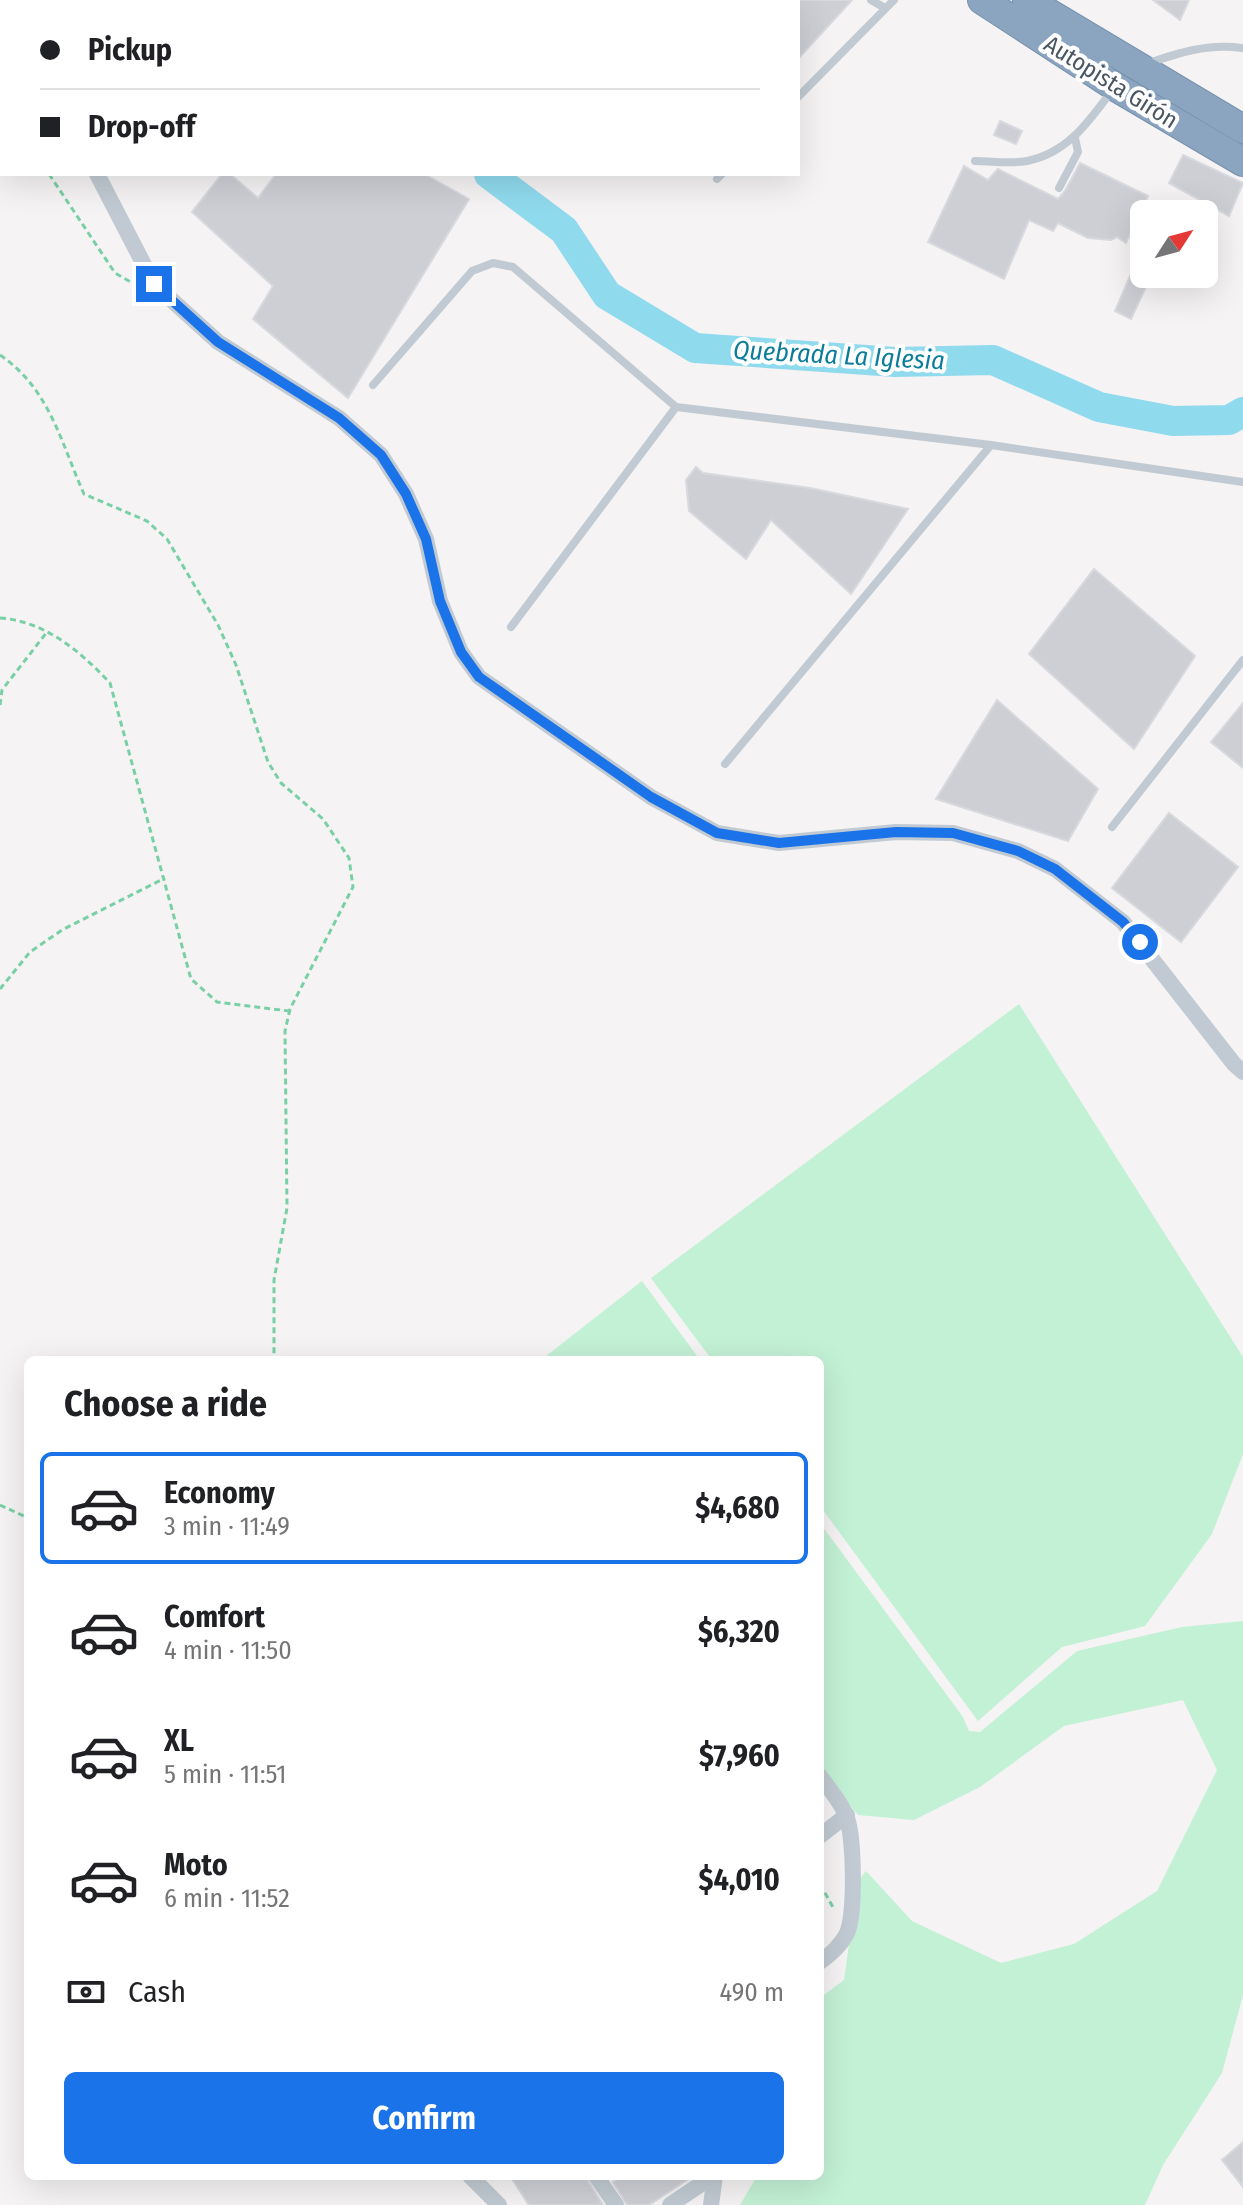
<!DOCTYPE html>
<html lang="en">
<head>
<meta charset="utf-8">
<style>
  body { margin:0; font-family:"Fira Sans Condensed",sans-serif; background:#f6f6f6; color:#202124; height:100vh; display:flex; flex-direction:column; font-size:30px; white-space:nowrap }
  * { box-sizing:border-box; margin:0 }
  p { font-size:26px; color:#757577 }
  .icon { flex:none; width:44px; height:44px; fill:none; stroke:currentColor; stroke-width:2; stroke-linecap:round; stroke-linejoin:round }
  .map { position:relative; flex:1; overflow:hidden }
  .details { position:absolute; left:24px; top:1356px; width:800px; height:824px; display:flex; flex-direction:column; background:#fff; border-radius:12px; box-shadow:0 8px 32px #0002 }
  .details>* { flex:none }
  .hud { position:absolute; left:0px; top:0px; width:800px; height:176px; box-shadow:0 8px 32px #0002; display:grid; align-content:center; height:176px; padding:0 40px; background:#fff }
  .needle { width:52px; rotate:54deg }
  .fabs { position:absolute; left:1130px; top:200px; display:grid; gap:16px }
  .fabs a { display:grid; place-items:center; width:88px; height:88px; border-radius:12px; background:#fff; box-shadow:0 8px 32px #0002; font-size:40px }
  .end { position:absolute; width:36px; height:36px; margin:-18px; border:10px solid #1a73e8; background:#fff; box-shadow:0 0 0 4px #fff }
  .from { border-radius:50% }
  .hud b { display:flex; align-items:center; gap:28px; height:76px; font-size:30px }
  .hud b+b { border-top:2px solid #e0e0e0 }
  .hud i { width:20px; height:20px; background:#202124 }
  ul { padding:0; list-style:none }
  li { display:flex; align-items:center; gap:24px; height:112px; margin:0 16px 12px; padding:0 24px; border:4px solid transparent; border-radius:12px }
  li div { flex:1 }
  li b { display:block; font-size:30px }
  li em { font-style:normal; font-weight:700 }
  li.selected { border-color:#1a73e8 }
  li>.icon { width:72px; height:72px; stroke-width:1.5 }
  h2 { padding:0 40px; font-size:36px; line-height:96px }
  .pay { display:flex; align-items:center; gap:20px; height:88px; padding:0 40px; font-size:30px }
  .pay p { margin-inline-start:auto }
  .cta { display:flex; gap:16px; margin-top:auto; padding:16px 40px }
  .cta a { flex:1; height:92px; border-radius:12px; background:#1a73e8; color:#fff; font-size:32px; font-weight:700; line-height:92px; text-align:center }
  .map>svg:first-child { display:block }
  .green { fill:#c3f1d5 }
  .lines { fill:none; stroke-linecap:round; stroke-linejoin:round }
  .river { stroke:#90daee; stroke-width:30 }
  .building { fill:#cdcfd5; stroke:#d7d9de; stroke-width:2 }
  .highway-casing { stroke:#7690ad; stroke-width:30 }
  .path { stroke:#7ad0a6; stroke-width:3; stroke-dasharray:6 4; stroke-linecap:butt }
  .lane { stroke:#c1cad2; stroke-width:8 }
  .street { stroke:#c1cad2; stroke-width:16 }
  .highway { stroke:#8ba5c1; stroke-width:28 }
  .route { stroke:#1a73e8; stroke-width:10 }
  .labels { text-anchor:middle; stroke-width:8; stroke-linejoin:round; paint-order:stroke }
  .street-label { font-size:24px; fill:#4a5661; stroke:#fff }
  .water-label { font-size:26px; font-style:italic; fill:#0c7c9b; stroke:#fff }
</style>
</head>
<body>
<div class="map">
<svg width="1243" height="2205" viewBox="0 0 1243 2205">
  <rect width="100%" height="100%" fill="#f5f3f3"/>
  <!-- green -->
  <g class="green">
    <path d="M1019 1004 1243 1357V1454L1212 1534 1145 1626 1062 1647 978 1721 820 1506V1360H712L651 1278Z"/>
    <path d="M642 1281 700 1360H541Z"/>
    <path d="M820 1523 963 1717 969 1731 980 1732 1077 1651 1182 1627 1243 1621V1995L1222 2073 1163 2165 1145 2205H740L757 2176H820V1998L844 1980 858 1881 866 1871 912 1921 1001 1963 1074 1944 1157 1891 1217 1770 1183 1700 1064 1726 980 1787 914 1820 858 1815 820 1770Z"/>
  </g>
  <g class="lines">
    <!-- river -->
    <g class="river">
      <path d="M227 2V0"/>
      <path d="M489 174 564 230 607 295 695 348 895 362 993 360 1099 407 1173 421 1229 420 1243 412"/>
    </g>
  </g>
  <!-- building -->
  <g class="building">
    <path d="M798 0H852L798 59Z"/>
    <path d="M1153 0H1189L1180 20Z"/>
    <path d="M1000 121 1022 131 1016 144 994 135Z"/>
    <path d="M1183 155 1243 183 1229 216 1169 183Z"/>
    <path d="M1080 163 1148 196 1126 243 1117 237 1111 240 1088 238 1058 223 1053 231 1029 220 1004 279 928 242 964 166 988 180 998 169 1058 199 1065 191Z"/>
    <path d="M222 174H230L258 198 276 174H424L469 199 348 398 253 319 273 286 192 212Z"/>
    <path d="M1144 243V274H1152L1131 319 1115 311Z"/>
    <path d="M696 467 703 473 810 488 908 509 851 594 771 520 746 559 689 511 686 480Z"/>
    <path d="M1094 569 1195 656 1134 749 1029 654Z"/>
    <path d="M997 700 1098 789 1068 841 936 799Z"/>
    <path d="M1243 703V768L1211 742Z"/>
    <path d="M1169 813 1238 867 1181 942 1112 888Z"/>
    <path d="M1243 2142V2187L1222 2160Z"/>
    <path d="M510 2176H585L603 2205H529Z"/>
    <path d="M623 2176H693L649 2205H627L613 2182Z"/>
  </g>
  <g class="lines">
    <!-- highway casing -->
    <g class="highway-casing">
      <g id="highway">
        <path d="M982 0 1114 86 1243 162"/>
        <path d="M1027 0 1243 129"/>
      </g>
    </g>
    <!-- path -->
    <g class="path">
      <path d="M0 118 2 120"/>
      <path d="M49 174 115 273 134 284"/>
      <path d="M0 355C50 389 61 443 84 494L147 521 167 539 218 625 236 665 268 762 281 783 323 819 349 858 353 887 290 1009 285 1031 287 1208 274 1280V1360"/>
      <path d="M0 618C45 621 81 652 110 683L191 979 217 1002 289 1011"/>
      <path d="M0 705 2 690 47 632"/>
      <path d="M0 989 30 952 62 930 165 878"/>
      <path d="M0 1505 28 1518"/>
      <path d="M820 1884 834 1909"/>
    </g>
    <!-- lane -->
    <g class="lane">
      <path d="M871 0 885 8"/>
      <path d="M1146 64C1178 53 1208 43 1242 48"/>
      <path d="M798 97 894 0"/>
      <path d="M975 161C991 161 1011 164 1027 161 1068 153 1090 120 1113 89"/>
      <path d="M717 179 722 174"/>
      <path d="M1059 188 1078 152 1075 138"/>
      <path d="M373 385 472 271 493 263 513 267 676 407 991 445 1243 482"/>
      <path d="M511 627 676 407"/>
      <path d="M725 764 991 445"/>
      <path d="M1112 827 1243 660"/>
    </g>
    <!-- street -->
    <g class="street">
      <path d="M0 51 2 52"/>
      <path d="M97 174 154 284 218 342 339 418 381 455 406 494 426 539 440 601 461 652 479 677 651 797 717 833 779 843 896 832 953 833 1018 851 1055 869 1123 922 1234 1064 1243 1072"/>
      <path d="M820 1776C829 1789 842 1803 847 1818 854 1837 856 1919 846 1935 840 1946 830 1955 820 1962"/>
      <path d="M820 1836 847 1815"/>
      <path d="M470 2176 499 2205"/>
      <path d="M596 2176 616 2205"/>
      <path d="M670 2205 713 2176"/>
      <path d="M711 2205 715 2176"/>
    </g>
    <!-- highway -->
    <use href="#highway" class="highway"/>
  </g>
  <g class="lines">
    <!-- route -->
    <path class="route" d="M154 284 218 342 339 418 381 455 406 494 426 539 440 601 461 652 479 677 651 797 717 833 779 843 896 832 953 833 1018 851 1055 869 1123 922 1140 942"/>
  </g>
  <g class="labels">
    <!-- street labels -->
    <g class="street-label">
      <text transform="translate(1111 82) rotate(32)" y="8">Autopista Girón</text>
    </g>
    <!-- water labels -->
    <g class="water-label">
      <text transform="translate(839 355) rotate(3)" y="9">Quebrada La Iglesia</text>
    </g>
  </g>
</svg>
<div class="fabs">
<a><svg class="needle" viewBox="-14 -14 28 28"><path d="M0-13l5 13h-10z" fill="#e53935"/><path d="M0 13l5-13h-10z" fill="#757577"/></svg></a>
</div>
<i class="end from" style="left:1140px;top:942px"></i>
<i class="end" style="left:154px;top:284px"></i>
<div class="hud">
<b><i class="from"></i>Pickup</b>
<b><i></i>Drop-off</b>
</div>
<section class="details">
<h2>Choose a ride</h2>
<ul>
<li class="selected"><svg class="icon" aria-label="car" viewBox="0 0 24 24"><path d="M5 17H2v-5l4-1 3-4h7l3 4 3 1v5h-3M9 17h6M6 11h13"/><circle cx="7" cy="17" r="2"/><circle cx="17" cy="17" r="2"/></svg><div><b>Economy</b><p>3 min · 11:49</p></div><em>$4,680</em></li>
<li><svg class="icon" aria-label="car" viewBox="0 0 24 24"><path d="M5 17H2v-5l4-1 3-4h7l3 4 3 1v5h-3M9 17h6M6 11h13"/><circle cx="7" cy="17" r="2"/><circle cx="17" cy="17" r="2"/></svg><div><b>Comfort</b><p>4 min · 11:50</p></div><em>$6,320</em></li>
<li><svg class="icon" aria-label="car" viewBox="0 0 24 24"><path d="M5 17H2v-5l4-1 3-4h7l3 4 3 1v5h-3M9 17h6M6 11h13"/><circle cx="7" cy="17" r="2"/><circle cx="17" cy="17" r="2"/></svg><div><b>XL</b><p>5 min · 11:51</p></div><em>$7,960</em></li>
<li><svg class="icon" aria-label="car" viewBox="0 0 24 24"><path d="M5 17H2v-5l4-1 3-4h7l3 4 3 1v5h-3M9 17h6M6 11h13"/><circle cx="7" cy="17" r="2"/><circle cx="17" cy="17" r="2"/></svg><div><b>Moto</b><p>6 min · 11:52</p></div><em>$4,010</em></li>
</ul>
<div class="pay"><svg class="icon" aria-label="cash" viewBox="0 0 24 24"><path d="M3 7h18v10H3z"/><circle cx="12" cy="12" r="2"/></svg>Cash<p>490 m</p></div>
<div class="cta"><a>Confirm</a></div>
</section>
</div>
</body>
</html>
